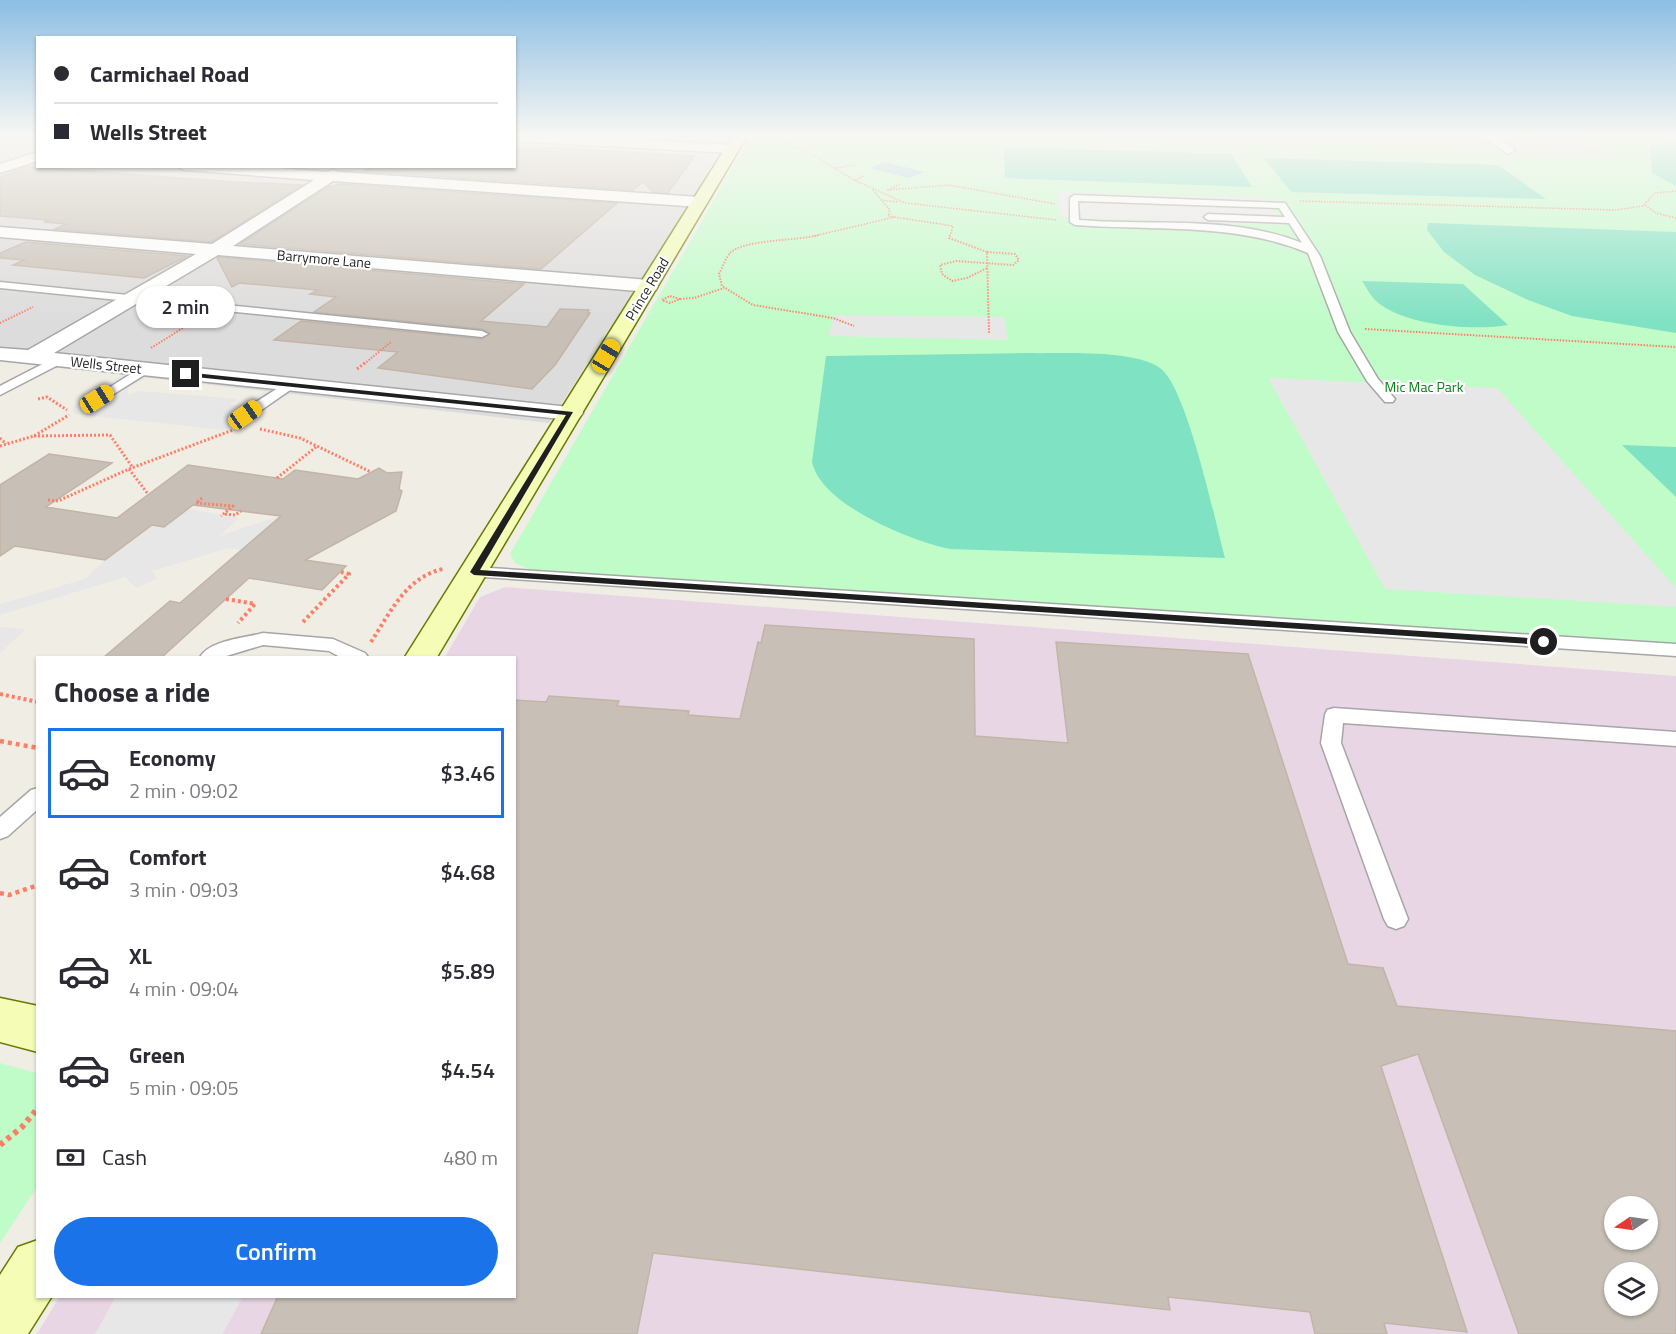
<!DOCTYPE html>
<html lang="en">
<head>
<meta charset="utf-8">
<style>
  body { margin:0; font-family:"Titillium Web",sans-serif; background:#f2f2f3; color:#2b2b33; height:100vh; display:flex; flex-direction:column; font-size:22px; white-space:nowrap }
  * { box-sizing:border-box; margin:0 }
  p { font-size:20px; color:#7c7c81 }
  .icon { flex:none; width:33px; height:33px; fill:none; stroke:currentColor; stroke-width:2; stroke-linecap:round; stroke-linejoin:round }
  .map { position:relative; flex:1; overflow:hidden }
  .panel { position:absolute; left:36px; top:656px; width:480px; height:642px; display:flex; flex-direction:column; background:#fff; border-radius:0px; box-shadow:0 2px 4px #0004 }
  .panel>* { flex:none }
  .top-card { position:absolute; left:36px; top:36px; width:480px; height:132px; border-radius:0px; box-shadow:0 2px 4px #0004; display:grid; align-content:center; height:132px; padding:0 18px; background:#fff }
  .needle { width:39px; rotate:257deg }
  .tools { position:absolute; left:1604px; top:1196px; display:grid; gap:12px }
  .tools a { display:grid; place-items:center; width:54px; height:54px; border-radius:50%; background:#fff; box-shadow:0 2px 4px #0004; font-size:30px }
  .end { position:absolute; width:27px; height:27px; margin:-14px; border:8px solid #1f1f1f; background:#fff; box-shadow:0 0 0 3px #fff }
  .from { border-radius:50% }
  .bubble { position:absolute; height:42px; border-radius:21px; background:#fff; box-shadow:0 2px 4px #0004; font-size:20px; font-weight:600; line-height:42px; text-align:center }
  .car { position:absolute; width:18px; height:36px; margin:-18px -9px; border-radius:8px; box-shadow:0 0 4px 2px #0007; background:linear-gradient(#f5c518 24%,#345 0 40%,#f5c518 0 76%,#345 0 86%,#f5c518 0) }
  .top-card b { display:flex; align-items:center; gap:21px; height:57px; font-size:22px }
  .top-card b+b { border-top:2px solid #e1e1e2 }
  .top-card i { width:15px; height:15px; background:#2b2b33 }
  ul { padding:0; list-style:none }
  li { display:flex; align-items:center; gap:18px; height:90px; margin:0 12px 9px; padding:0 6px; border:3px solid transparent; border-radius:0px }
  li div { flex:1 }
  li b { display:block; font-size:22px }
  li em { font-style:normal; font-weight:600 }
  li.on { border-color:#1a73e8 }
  li>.icon { width:54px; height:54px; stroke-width:1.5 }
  h2 { padding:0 18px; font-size:27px; line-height:72px }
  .pay { display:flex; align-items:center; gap:15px; height:66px; padding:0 18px; font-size:22px }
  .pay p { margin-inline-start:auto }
  .button { display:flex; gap:12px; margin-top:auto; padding:12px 18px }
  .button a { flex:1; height:69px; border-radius:36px; background:#1a73e8; color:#fff; font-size:24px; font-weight:600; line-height:69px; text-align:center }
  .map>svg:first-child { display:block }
  .residential { fill:#dddcdc }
  .industrial { fill:#e9d6e5; fill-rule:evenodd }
  .park { fill:#c0fcc8 }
  .pitch { fill:#7fe2c2 }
  .parking { fill:#e7e7e7 }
  .water { fill:#a3cedf }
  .building { fill:#c8c0b7; stroke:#c2b4a6; stroke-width:1.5; fill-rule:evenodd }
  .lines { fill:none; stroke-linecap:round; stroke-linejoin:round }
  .lane-casing { stroke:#a6a6a6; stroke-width:3 }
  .street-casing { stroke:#a6a6a6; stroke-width:3 }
  .secondary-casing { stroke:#667b00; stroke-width:3 }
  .path-far5 { stroke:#ff7f66; stroke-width:1.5; stroke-dasharray:1.5 1.5; stroke-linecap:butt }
  .path-far4 { stroke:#ff7f66; stroke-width:2; stroke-dasharray:1.5 1.5; stroke-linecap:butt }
  .path-far3 { stroke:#ff7f66; stroke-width:3; stroke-dasharray:2 2; stroke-linecap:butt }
  .path-far2 { stroke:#ff7f66; stroke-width:4; stroke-dasharray:3 3; stroke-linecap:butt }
  .path-far1 { stroke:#ff7f66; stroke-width:4.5; stroke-dasharray:4 4; stroke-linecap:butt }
  .path { stroke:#ff7f66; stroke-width:6; stroke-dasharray:4.5 4.5; stroke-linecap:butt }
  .lane { fill:#fff; fill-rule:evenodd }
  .street { fill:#fff; fill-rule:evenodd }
  .secondary { fill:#f4fcb6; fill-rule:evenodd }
  .route { fill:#1f1f1f }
  .labels { text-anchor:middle; stroke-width:4.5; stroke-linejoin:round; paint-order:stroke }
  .far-street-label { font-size:14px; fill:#1f1f1f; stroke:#fff }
  .far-park-label { font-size:14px; fill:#078219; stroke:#fff }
</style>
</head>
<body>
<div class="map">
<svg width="1676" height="1334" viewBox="0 0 1676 1334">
  <rect width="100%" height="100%" fill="#f0ede4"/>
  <!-- residential -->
  <g class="residential">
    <path d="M0 136H37L38 166H514L515 136H731L697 193 549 423 0 361Z"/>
    <path d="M996 136H1572L1605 155 1505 152 1498 148Z"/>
  </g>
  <!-- industrial -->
  <path class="industrial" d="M505 587 1676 676V1334H37L60 1296H514V657H445L480 597ZM1614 1206H1647V1239H1614ZM1614 1272H1647V1305H1614Z"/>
  <!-- park -->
  <g class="park">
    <path d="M751 136H996L1499 148 1505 152 1603 155 1572 136H1676V646L531 570 515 563 510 554Z"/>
    <path d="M0 1063 37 1073V1187L0 1243Z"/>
  </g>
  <!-- pitch -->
  <g class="pitch">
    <path d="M1676 139V186L1652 173 1650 146Z"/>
    <path d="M1004 147 1231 154 1252 187 1005 178Z"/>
    <path d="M1264 158 1498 165 1546 199 1291 192Z"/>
    <path d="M1428 223 1676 232V333L1572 316 1528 300 1475 275 1444 252 1427 230Z"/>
    <path d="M1362 281 1463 284 1508 325C1473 331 1402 326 1375 300 1370 295 1366 287 1362 281Z"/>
    <path d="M1028 353C1061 354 1133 349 1160 368 1187 387 1215 521 1225 558L950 549C911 541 821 505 812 462L826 356Z"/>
    <path d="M1622 445 1676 447V497Z"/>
  </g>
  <!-- parking -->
  <g class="parking">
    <path d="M1058 192 1265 198 1282 225 1059 217Z"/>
    <path d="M834 315 1004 317 1008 340 828 336Z"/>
    <path d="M122 375 146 378 128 388V395L138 391 238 399 230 405H241L266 391 291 394 273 402 246 424 225 430 74 414 72 408Z"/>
    <path d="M1268 378 1497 388 1676 588V607L1385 589Z"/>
    <path d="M188 509 239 518 219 536 280 516 282 521 267 554 229 548 152 571 157 579 136 588 125 577 0 615V604L85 579 105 560 152 525Z"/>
    <path d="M0 627 26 629 0 653Z"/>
    <path d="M116 1296H243L223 1334H95Z"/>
  </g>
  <!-- water -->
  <path class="water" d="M885 162 924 172 909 178 870 168Z"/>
  <!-- building -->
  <g class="building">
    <path d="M514 147 559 148 695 156 668 193 653 192 643 182 633 190 363 171 372 166H514Z"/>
    <path d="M28 167 235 182 302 185 211 242 55 229 66 224 44 222 49 220 0 216V177Z"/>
    <path d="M340 184 617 203 541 269 240 244 328 187Z"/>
    <path d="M26 242 188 256 144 278 13 265 24 260 0 258V253Z"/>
    <path d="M219 257 524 284 481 321 547 327 560 309 589 310 587 313H590L555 365 532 389 378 368 398 352 274 340 301 321 482 339 490 333 482 329 314 312 336 297 310 294 318 290 239 283 232 287 217 258Z"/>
    <path d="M49 454 112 463 46 507 117 518 188 465 283 479 295 470 358 479 379 468 387 473 402 472 399 489 402 491 396 511 305 560 346 566 322 590 249 578 162 657H104L170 601 180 603 281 516 193 505 164 527 152 525 105 560 15 546 0 556V485Z"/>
    <path d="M765 625 974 639 975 736 1068 743 1056 642 1248 654 1348 964 1383 968 1397 1006 1676 1031V1334H1519L1418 1054 1381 1066 1467 1332 1384 1323 1387 1334H1315L1310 1312 1168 1297 1170 1310 653 1253 637 1334H261L278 1296H514V700L546 702 549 696 619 701 617 706 689 711 688 715 740 719 758 642 761 643ZM1614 1206H1647V1239H1614ZM1614 1272H1647V1305H1614Z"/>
  </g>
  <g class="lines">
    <!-- lane casing -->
    <g class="lane-casing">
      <g id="lane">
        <path d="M1074 195 1285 203 1320 256 1350 332 1378 379 1395 399 1393 402H1385L1367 381 1338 332 1308 253C1234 222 1154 231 1075 225L1070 222V198ZM1078 201 1279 208 1285 217 1208 214 1204 217 1208 220 1289 223 1302 243C1232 215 1153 226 1079 220Z"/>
        <path d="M0 282 482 331 488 334 482 337 0 288Z"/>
        <path d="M58 356 64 360 62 363 0 395V386Z"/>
        <path d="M145 365 151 369 149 372 101 402H93L91 399Z"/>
        <path d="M289 381 295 385 293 388 250 418H240L239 415 240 412Z"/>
        <path d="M474 567 1676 644V656L468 576 466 572 468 568Z"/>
        <path d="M263 633 333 639 365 653 368 657H340L329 651 263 645 223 657H200C210 640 245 638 263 633Z"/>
        <path d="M1334 708 1676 732V746L1343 723 1341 743 1408 919 1404 926 1396 929 1388 926 1384 919 1321 743 1325 715 1327 710Z"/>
        <path d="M38 788V809L8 836 0 839V817L31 790Z"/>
      </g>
    </g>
    <!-- street casing -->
    <g class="street-casing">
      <g id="street">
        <path d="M514 136H571L732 145 739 149 732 153 514 141Z"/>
        <path d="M1481 136H1497L1515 150 1508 154Z"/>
        <path d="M38 152V161L0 173V164Z"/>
        <path d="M177 166H254L327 172 333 170 339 172 699 197 707 202 699 207 333 181 233 246 649 280 656 282 658 286 656 290 649 292 218 255 54 353 579 408 583 413 579 418 571 420 0 360V348L28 350 196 254 0 237V227L212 244 314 180 184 170Z"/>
      </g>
    </g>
    <!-- secondary casing -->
    <g class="secondary-casing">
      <g id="secondary">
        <path d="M733 136H747L437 657H405Z"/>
        <path d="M0 998 38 1006V1052L0 1042Z"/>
        <path d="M38 1240V1296H52L28 1334H0V1275L18 1247Z"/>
      </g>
    </g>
    <!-- path-far5 -->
    <g class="path-far5">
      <path d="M768 136 813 155 854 180 905 203 1057 220"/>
      <path d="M834 168 856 165"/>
      <path d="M855 180 864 176"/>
      <path d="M873 190 890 210 888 216 953 226 950 236"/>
      <path d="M887 190 949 185 1055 204"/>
      <path d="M888 190 900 184"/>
      <path d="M881 200 898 202"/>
      <path d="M1300 201 1616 210 1643 206 1655 193 1676 191"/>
      <path d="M1645 205 1656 213 1676 218"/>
      <path d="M814 236 895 217"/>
    </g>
    <!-- path-far4 -->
    <g class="path-far4">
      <path d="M819 235C798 241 744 239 730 253 726 258 722 268 719 274L722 286 753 305 833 318 854 326"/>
      <path d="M950 235 949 238 987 252 989 333"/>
      <path d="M987 252 1015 254 1019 260 1013 265 956 261 940 265 942 274 952 281 967 278 987 268"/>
      <path d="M670 296 680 299 670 303 662 300Z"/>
      <path d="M680 299 694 298 724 288"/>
      <path d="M0 323 33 307"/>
      <path d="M1365 329 1676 347"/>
      <path d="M151 348 191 323"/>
      <path d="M364 364 391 342"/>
    </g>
    <!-- path-far3 -->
    <g class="path-far3">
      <path d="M357 369 366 362"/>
      <path d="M38 399 47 397 67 410"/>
      <path d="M260 429 300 438 371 472"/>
      <path d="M34 436 110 435 133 468"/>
      <path d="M0 438 6 444"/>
      <path d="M0 446 34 436 69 415"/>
      <path d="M129 469 148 494"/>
      <path d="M277 478 316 447"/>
      <path d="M202 498 196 503 233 506 221 516"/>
      <path d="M48 500 58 501 129 469 233 430"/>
      <path d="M225 514 235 515 241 511"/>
    </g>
    <!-- path-far2 -->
    <g class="path-far2">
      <path d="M226 599 255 604 238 623"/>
      <path d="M303 622 349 574 341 572"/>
      <path d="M371 642C390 613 406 577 443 569"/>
      <path d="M0 694 38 702"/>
    </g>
    <!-- path-far1 -->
    <g class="path-far1">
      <path d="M0 741 38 748"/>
      <path d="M0 893 9 895 38 885"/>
    </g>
    <!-- path -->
    <path class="path" d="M0 1145 22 1127 38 1108"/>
    <!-- lane -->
    <use href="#lane" class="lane"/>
    <!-- street -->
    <use href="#street" class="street"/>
    <!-- secondary -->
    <use href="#secondary" class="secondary"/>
  </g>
  <!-- sky -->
  <linearGradient id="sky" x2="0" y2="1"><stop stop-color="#8cbee4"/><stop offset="0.42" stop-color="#f8f7f3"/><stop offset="1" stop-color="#f8f7f3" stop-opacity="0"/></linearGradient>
  <rect width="1676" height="323" fill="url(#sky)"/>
  <!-- route -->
  <path class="route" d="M184 372 573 412 480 570 1544 639 1549 642 1544 645 474 575 470 572 566 415 186 376Z"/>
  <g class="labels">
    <!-- far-street labels -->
    <g class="far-street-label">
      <text transform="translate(324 259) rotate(5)" y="5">Barrymore Lane</text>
      <text transform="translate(647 289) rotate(-59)" y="5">Prince Road</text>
      <text transform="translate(106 365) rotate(6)" y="5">Wells Street</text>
    </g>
    <!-- far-park labels -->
    <g class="far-park-label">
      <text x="1424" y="392">Mic Mac Park</text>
    </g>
  </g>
</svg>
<div class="tools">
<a><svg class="needle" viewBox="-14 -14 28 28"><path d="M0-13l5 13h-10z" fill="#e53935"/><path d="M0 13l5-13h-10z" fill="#7c7c81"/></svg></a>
<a><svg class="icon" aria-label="layers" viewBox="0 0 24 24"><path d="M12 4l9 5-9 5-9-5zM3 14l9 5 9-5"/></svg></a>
</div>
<i class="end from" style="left:1544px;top:642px"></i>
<i class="end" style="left:186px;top:374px"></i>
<div class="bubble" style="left:136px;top:286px;width:99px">2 min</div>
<i class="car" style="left:606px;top:356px;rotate:31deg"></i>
<i class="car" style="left:97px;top:399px;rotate:58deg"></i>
<i class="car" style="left:245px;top:415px;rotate:55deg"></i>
<div class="top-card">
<b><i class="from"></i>Carmichael Road</b>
<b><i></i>Wells Street</b>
</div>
<section class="panel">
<h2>Choose a ride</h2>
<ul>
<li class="on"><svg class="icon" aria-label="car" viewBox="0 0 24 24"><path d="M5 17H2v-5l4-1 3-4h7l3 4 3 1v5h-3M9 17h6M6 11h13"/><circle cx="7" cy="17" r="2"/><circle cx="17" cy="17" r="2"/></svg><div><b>Economy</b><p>2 min · 09:02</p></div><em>$3.46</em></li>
<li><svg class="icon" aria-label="car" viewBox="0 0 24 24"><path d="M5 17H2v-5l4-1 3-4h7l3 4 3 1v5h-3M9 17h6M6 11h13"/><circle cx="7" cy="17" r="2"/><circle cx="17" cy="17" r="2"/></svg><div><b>Comfort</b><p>3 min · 09:03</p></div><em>$4.68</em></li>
<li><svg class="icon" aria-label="car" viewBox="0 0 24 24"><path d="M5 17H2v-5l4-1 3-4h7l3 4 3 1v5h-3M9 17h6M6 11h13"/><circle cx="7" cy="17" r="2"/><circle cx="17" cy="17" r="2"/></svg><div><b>XL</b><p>4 min · 09:04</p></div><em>$5.89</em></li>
<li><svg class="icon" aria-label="car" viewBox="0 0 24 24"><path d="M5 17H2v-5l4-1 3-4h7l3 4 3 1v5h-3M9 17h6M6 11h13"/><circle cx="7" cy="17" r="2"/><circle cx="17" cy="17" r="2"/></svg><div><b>Green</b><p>5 min · 09:05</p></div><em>$4.54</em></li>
</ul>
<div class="pay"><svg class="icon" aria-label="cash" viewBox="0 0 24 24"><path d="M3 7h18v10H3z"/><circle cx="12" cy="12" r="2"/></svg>Cash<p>480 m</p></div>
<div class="button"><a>Confirm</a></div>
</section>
</div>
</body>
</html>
